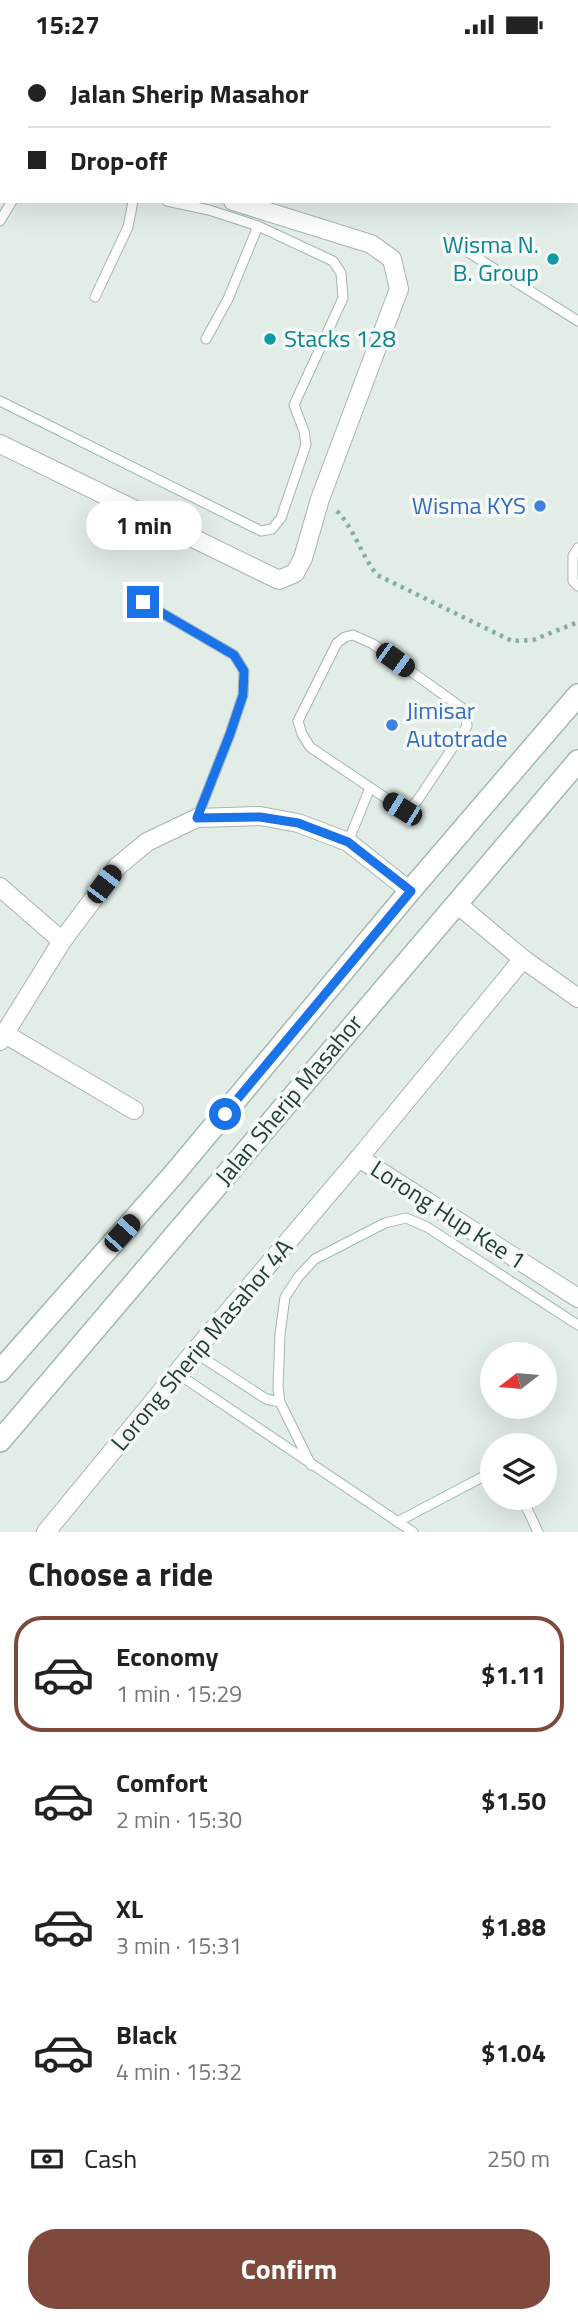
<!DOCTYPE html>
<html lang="en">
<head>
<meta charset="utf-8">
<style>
  body { margin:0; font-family:"Titillium Web",sans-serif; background:#f2f2f2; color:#222; height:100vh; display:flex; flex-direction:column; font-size:26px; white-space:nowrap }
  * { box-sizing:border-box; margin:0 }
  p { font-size:23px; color:#767676 }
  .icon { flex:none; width:38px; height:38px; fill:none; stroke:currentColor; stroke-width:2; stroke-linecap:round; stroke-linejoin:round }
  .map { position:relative; height:1483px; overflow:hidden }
  .panel { display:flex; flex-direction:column; background:#fff; flex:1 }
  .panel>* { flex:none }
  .hud { position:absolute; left:0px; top:0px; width:579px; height:154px; box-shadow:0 7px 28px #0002; display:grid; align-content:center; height:154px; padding:0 28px; background:#fff }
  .needle { width:46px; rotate:254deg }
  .tools { position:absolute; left:480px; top:1293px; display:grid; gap:14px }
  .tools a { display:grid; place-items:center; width:77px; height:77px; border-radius:50%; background:#fff; box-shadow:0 7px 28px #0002; font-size:35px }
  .end { position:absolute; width:32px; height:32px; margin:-16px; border:9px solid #1a73e8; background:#fff; box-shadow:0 0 0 4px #fff }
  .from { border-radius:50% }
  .bubble { position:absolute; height:49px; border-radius:24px; background:#fff; box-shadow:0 7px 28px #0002; font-size:23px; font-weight:700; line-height:49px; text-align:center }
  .car { position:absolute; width:21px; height:42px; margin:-21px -10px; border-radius:9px; box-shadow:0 0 5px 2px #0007; background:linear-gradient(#222 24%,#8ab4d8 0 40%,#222 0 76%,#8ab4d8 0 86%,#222 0) }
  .hud b { display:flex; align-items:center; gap:24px; height:66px; font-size:26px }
  .hud b+b { border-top:2px solid #e0e0e0 }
  .hud i { width:18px; height:18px; background:#222 }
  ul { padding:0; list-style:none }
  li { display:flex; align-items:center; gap:21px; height:116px; margin:0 14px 10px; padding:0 14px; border:4px solid transparent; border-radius:28px }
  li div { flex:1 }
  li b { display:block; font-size:26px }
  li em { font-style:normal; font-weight:700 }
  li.on { border-color:#7f4a3d }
  li>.icon { width:63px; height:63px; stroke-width:1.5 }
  h2 { padding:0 28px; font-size:32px; line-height:84px }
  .pay { display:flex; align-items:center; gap:18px; height:77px; padding:0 28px; font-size:26px }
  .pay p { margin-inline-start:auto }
  .action { display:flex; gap:14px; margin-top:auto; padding:14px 28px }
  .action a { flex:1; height:80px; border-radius:28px; background:#7f4a3d; color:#fff; font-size:28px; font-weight:700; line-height:80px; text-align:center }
  .status { display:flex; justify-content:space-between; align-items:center; height:49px; padding:0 35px; background:#fff; direction:ltr }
  .status svg { height:19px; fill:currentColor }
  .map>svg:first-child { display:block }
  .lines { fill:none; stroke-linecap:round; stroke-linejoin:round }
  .service-casing { stroke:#a6b5af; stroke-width:11 }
  .minor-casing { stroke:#a6b5af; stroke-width:20 }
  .secondary-casing { stroke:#a2b9b0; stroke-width:24 }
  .path { stroke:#84b0a0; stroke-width:4.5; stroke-dasharray:3.5 5; stroke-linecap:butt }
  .service { stroke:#fff; stroke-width:9 }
  .minor { stroke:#fff; stroke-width:18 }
  .secondary { stroke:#fff; stroke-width:21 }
  .route { stroke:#1a73e8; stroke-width:9 }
  .culture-dot { fill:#0f9aa8; stroke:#f4f9f6; stroke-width:2.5 }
  .shop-dot { fill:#3f7fe0; stroke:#f4f9f6; stroke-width:2.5 }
  .labels { text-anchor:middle; stroke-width:7; stroke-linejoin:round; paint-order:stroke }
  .culture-label { font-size:24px; fill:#0d838f; stroke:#f4f9f6; text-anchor:end }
  .shop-label { font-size:24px; fill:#366cbe; stroke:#f4f9f6; text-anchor:end }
  .street-label { font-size:24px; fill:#233e36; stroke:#f4f9f6 }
</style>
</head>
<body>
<div class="status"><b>15:27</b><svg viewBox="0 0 49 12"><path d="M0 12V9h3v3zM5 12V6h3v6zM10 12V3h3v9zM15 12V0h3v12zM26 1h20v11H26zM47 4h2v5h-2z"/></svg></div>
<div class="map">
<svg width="578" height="1483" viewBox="0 0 578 1483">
  <rect width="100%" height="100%" fill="#e3ede8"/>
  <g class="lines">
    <!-- service casing -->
    <g class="service-casing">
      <g id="service">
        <path d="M9 2V0"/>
        <path d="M166 2V0"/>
        <path d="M192 2 193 0"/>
        <path d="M451 2 452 0"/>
        <path d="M0 39 2 32"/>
        <path d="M0 126 2 127"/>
        <path d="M0 172 12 152"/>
        <path d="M447 190 578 272"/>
        <path d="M95 248 128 178 133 152"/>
        <path d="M206 290 228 250 258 177"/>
        <path d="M0 352 261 482 272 480 281 469 306 396 304 382 294 356 343 249 341 224 333 212 258 177 209 161 167 152"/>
        <path d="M578 499 573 507V532L578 537"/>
        <path d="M143 553 234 606 244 622 243 646 230 685 197 769"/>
        <path d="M353 586 373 595 462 659 466 667 467 677 417 752 410 759 402 760 310 698 302 685 298 672 337 594 345 588Z"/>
        <path d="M348 793 370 739"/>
        <path d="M194 1303 266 1350 280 1353"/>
        <path d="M178 1325 413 1483"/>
        <path d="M311 1416 280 1353 278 1339 280 1285 285 1248 299 1227 315 1210 385 1174 406 1169 427 1178 578 1276"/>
        <path d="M522 1449 538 1483"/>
        <path d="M397 1473 492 1423"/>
      </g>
    </g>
    <!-- minor casing -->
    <g class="minor-casing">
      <g id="minor">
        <path d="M0 86H2"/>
        <path d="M0 395 279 531 295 524 303 509 320 450 399 240 392 210 371 195 233 152"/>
        <path d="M0 838 62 892"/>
        <path d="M456 854 523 910 578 949"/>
        <path d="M523 910 359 1109 578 1249"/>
        <path d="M5 985 134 1061"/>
        <path d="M0 992 62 892 118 817 147 793 197 769 260 767 298 774 348 793 410 842"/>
        <path d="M46 1483 194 1303 359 1109"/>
      </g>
    </g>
    <!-- secondary casing -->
    <g class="secondary-casing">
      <g id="secondary">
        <path d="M0 1322 174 1125 410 842 578 646"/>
        <path d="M0 1392 578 712"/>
      </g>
    </g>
    <!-- path -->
    <path class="path" d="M337 462C355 481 361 506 377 526L512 592 533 591 578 573"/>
    <!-- service -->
    <use href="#service" class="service"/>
    <!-- minor -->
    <use href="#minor" class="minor"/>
    <!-- secondary -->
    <use href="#secondary" class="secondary"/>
  </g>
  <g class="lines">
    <!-- route -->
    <path class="route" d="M143 553 234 606 244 622 243 646 230 685 197 769 260 768 298 774 348 793 411 842 225 1065"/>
  </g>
  <!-- markers -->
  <g class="culture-dot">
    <circle cx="553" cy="210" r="7"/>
    <circle cx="270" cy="290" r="7"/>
  </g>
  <g class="shop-dot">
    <circle cx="540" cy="457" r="7"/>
    <circle cx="392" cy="676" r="7"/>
  </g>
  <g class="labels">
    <!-- culture labels -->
    <g class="culture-label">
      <text x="539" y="204">Wisma N.<tspan x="539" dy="28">B. Group</tspan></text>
      <text x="284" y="298" text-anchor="start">Stacks 128</text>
    </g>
    <!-- shop labels -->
    <g class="shop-label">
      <text x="526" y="465">Wisma KYS</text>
      <text x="406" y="670" text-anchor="start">Jimisar<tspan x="406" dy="28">Autotrade</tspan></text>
    </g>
    <!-- street labels -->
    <g class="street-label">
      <text transform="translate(289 1051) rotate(-50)" y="8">Jalan Sherip Masahor</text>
      <text transform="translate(448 1166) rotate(33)" y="8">Lorong Hup Kee 1</text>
      <text transform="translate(202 1296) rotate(-50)" y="8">Lorong Sherip Masahor 4A</text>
    </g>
  </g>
</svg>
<div class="tools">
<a><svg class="needle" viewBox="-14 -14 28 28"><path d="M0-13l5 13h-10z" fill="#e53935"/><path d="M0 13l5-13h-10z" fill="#767676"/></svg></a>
<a><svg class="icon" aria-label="layers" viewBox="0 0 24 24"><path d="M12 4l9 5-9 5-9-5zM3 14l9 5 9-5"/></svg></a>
</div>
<i class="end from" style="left:225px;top:1065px"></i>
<i class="end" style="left:143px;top:553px"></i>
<div class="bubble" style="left:86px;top:452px;width:116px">1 min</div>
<i class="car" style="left:395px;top:611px;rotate:126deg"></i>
<i class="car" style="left:402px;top:760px;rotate:302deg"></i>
<i class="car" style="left:104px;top:835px;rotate:37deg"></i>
<i class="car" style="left:122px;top:1184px;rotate:42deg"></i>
<div class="hud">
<b><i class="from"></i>Jalan Sherip Masahor</b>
<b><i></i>Drop-off</b>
</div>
</div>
<section class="panel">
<h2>Choose a ride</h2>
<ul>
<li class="on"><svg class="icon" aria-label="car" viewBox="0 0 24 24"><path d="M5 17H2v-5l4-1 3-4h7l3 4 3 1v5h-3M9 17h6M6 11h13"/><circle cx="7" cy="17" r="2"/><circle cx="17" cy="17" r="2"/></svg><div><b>Economy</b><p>1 min · 15:29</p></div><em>$1.11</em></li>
<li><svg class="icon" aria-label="car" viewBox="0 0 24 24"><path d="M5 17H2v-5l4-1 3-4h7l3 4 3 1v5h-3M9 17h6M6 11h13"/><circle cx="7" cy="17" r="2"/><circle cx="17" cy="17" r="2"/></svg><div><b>Comfort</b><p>2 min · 15:30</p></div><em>$1.50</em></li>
<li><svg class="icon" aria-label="car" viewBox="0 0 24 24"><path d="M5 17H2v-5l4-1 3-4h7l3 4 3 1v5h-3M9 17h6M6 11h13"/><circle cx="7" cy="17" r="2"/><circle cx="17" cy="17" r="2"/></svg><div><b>XL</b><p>3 min · 15:31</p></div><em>$1.88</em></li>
<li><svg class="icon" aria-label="car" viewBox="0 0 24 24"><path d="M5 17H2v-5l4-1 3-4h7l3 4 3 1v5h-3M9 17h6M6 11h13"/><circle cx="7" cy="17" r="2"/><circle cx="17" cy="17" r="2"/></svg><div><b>Black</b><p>4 min · 15:32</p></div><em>$1.04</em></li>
</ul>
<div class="pay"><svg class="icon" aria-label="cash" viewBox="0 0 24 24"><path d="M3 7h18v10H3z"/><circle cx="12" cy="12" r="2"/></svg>Cash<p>250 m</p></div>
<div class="action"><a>Confirm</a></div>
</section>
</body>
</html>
